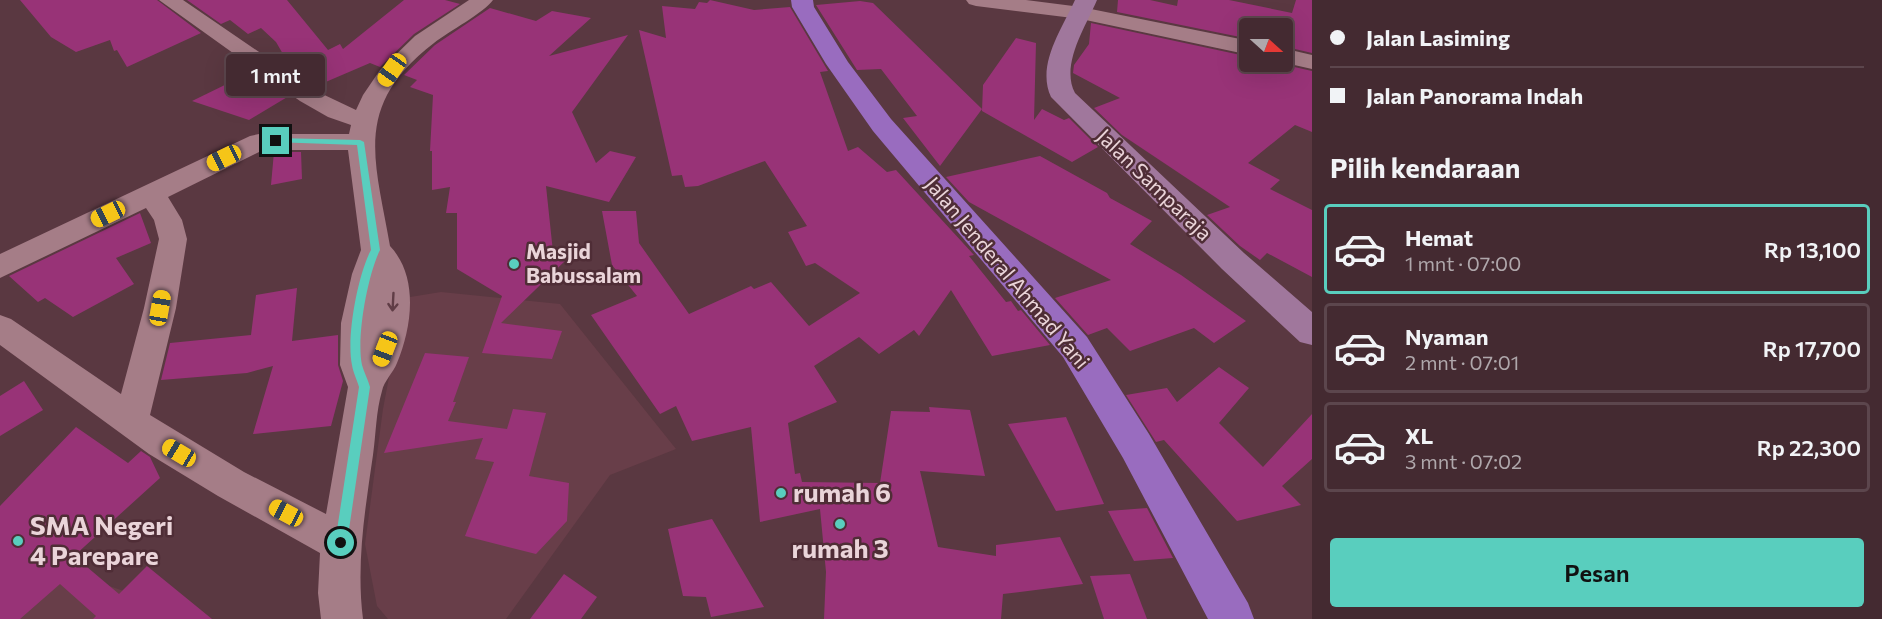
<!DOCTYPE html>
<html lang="id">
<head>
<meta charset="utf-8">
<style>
  body { margin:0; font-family:Commissioner,sans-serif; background:#4e363d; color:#f1f3f6; height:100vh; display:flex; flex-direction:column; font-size:22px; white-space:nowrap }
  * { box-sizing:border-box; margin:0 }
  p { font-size:20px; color:#afa7ab }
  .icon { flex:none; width:33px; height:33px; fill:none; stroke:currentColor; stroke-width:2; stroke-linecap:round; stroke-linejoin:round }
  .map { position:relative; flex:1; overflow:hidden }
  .drawer { display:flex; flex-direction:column; background:#442a31; width:570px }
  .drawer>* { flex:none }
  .guide { display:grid; align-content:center; height:132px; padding:0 18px; background:#442a31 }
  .needle { width:39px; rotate:111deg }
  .buttons { position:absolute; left:1239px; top:18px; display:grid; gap:12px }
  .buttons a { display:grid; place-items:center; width:54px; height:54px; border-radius:6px; background:#442a31; box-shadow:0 6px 24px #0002,0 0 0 2px #5c464d; font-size:30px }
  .end { position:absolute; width:27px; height:27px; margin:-14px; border:8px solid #59cebe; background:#111; box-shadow:0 0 0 3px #111 }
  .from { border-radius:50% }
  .bubble { position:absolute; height:42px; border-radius:6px; background:#442a31; box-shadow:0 6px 24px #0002,0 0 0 2px #5c464d; font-size:20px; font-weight:600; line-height:42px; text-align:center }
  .car { position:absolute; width:18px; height:36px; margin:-18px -9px; border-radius:8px; box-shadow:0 0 4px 2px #0007; background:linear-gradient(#f5c518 24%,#345 0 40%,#f5c518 0 76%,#345 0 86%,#f5c518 0) }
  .guide b { display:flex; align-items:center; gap:21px; height:57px; font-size:22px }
  .guide b+b { border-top:2px solid #5c464d }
  .guide i { width:15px; height:15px; background:#f1f3f6 }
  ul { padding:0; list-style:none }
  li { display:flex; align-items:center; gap:18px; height:90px; margin:0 12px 9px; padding:0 6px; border:3px solid #5c464d; border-radius:6px }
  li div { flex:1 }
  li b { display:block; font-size:22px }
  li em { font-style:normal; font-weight:600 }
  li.selected { border-color:#59cebe }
  li>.icon { width:54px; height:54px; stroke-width:1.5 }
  h2 { padding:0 18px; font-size:27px; line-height:72px }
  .cta { display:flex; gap:12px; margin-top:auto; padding:12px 18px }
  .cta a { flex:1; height:69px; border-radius:6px; background:#59cebe; color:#111; font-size:24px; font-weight:600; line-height:69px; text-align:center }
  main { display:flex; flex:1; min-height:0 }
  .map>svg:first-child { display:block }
  .built { fill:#683e49 }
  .building { fill:#983377 }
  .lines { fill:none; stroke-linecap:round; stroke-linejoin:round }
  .minor { fill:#a57d87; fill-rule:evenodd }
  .secondary { fill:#a0779c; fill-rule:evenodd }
  .trunk { fill:#996cbf; fill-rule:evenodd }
  .oneway { stroke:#603d46 }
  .route { fill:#59cebe }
  .poi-dot { fill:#59cebe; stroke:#4f2d36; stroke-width:2 }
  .labels { text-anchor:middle; stroke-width:5; stroke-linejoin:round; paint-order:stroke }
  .street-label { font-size:21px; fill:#ead4d9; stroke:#4f2d36 }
  .poi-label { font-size:21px; font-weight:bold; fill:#ead4d9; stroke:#4f2d36; text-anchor:start }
  .near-poi-label { font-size:26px; font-weight:bold; fill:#ead4d9; stroke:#4f2d36; text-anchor:start }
</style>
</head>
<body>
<main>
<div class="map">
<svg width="1312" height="619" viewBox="0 0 1312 619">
  <rect width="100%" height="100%" fill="#5a3841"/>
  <!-- built -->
  <g class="built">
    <path d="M441 292 560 304 676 449 610 475 506 619H388L377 606 365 544 383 409 404 298Z"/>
    <path d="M0 509 72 573 204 619H0Z"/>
  </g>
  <!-- building -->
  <g class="building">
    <path d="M20 0H157L201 33 127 67 117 50 114 51 110 40 76 52 51 37Z"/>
    <path d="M187 0H287L328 50 340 44 343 49 404 0H445L460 4 414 34 380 67 370 63 314 87 289 70 291 68 276 42 261 28 248 34 230 20 221 24Z"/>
    <path d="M710 0 754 10 790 7 828 71 820 72 848 151 858 147 887 172 896 170 974 255 969 256 1006 302 1011 301 1018 311 1021 310 1050 345 992 356 951 290 919 336 914 330 879 354 859 337 814 366 837 402 788 423 795 474 800 473 802 482 880 483 891 411 930 412 929 407 970 410 985 476 920 471 938 547 996 556V545L1060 537 1083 584 1003 594 1001 619H824L826 572 820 509 760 522 751 427 692 441 676 406 660 414 591 315 637 296 612 265 602 211H636L639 243 689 314 751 286 754 289 771 282 809 326 860 293 815 263 806 266 788 232 807 226 765 161 698 186 685 187 682 175 672 176 639 30 666 38 662 6 695 9 699 2 707 3Z"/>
    <path d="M1118 0H1150L1177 6 1178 0H1229L1292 13 1296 0H1312V53L1282 46V28H1250V39L1117 12Z"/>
    <path d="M860 1 873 3 982 109 940 166 903 118 917 116 881 69 857 70 816 5Z"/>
    <path d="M490 8 536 21 552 11 591 18 549 56 628 35 572 112 596 163 610 151 636 157 609 202 546 186 553 252 568 258 501 323 562 331 552 359 482 353 502 296 457 269V213H446L450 187 432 190V151H430L433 95 410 87 417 80 404 75 435 45Z"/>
    <path d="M1091 23 1250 57V62H1279L1281 64 1312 71V132L1295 125 1248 163 1280 180 1270 189 1312 210V277L1267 253 1260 260 1240 246 1207 215 1230 207 1122 135 1094 108 1120 98 1073 73 1074 65 1089 44Z"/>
    <path d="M1016 38 1036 43 1034 120 1042 109 1064 120 1069 118 1098 147 1072 162 982 111 983 85Z"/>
    <path d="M267 80 289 96 249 120 192 101 233 81 253 87Z"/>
    <path d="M274 152H301L302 179 271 185Z"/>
    <path d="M1040 156 1107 193 1110 198 1152 221 1130 244 1181 275 1246 321 1214 343 1194 328 1130 351 1107 328 1088 335 1055 298 1111 280 969 202 946 177Z"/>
    <path d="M140 213 151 243 116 258 134 284 73 317 45 298 38 302 9 276Z"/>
    <path d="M297 288 292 341 338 335V365L343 381 331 426 253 434 273 366 247 373 161 380 170 343 251 335 256 295Z"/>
    <path d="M425 353 469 357 453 402H456L448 421 507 429 513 409 546 413 529 476 569 483 567 521 536 554 465 536 494 462 475 459 483 438 384 453Z"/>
    <path d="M1219 367 1249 388 1219 423 1263 467 1312 414V459L1282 486 1301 505 1237 521 1164 440 1156 442 1126 395 1167 388 1177 402Z"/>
    <path d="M24 381 43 410 0 436V396Z"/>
    <path d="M1066 417 1104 504 1056 511 1008 424Z"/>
    <path d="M76 427 128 463 141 451 150 457 160 478 74 556 119 594 147 566 212 619H93L96 616 60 584 20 619H0V506Z"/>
    <path d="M1147 508 1173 558 1134 561 1108 511Z"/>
    <path d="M712 519 764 607 711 617 706 597 683 596 668 529Z"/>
    <path d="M564 574 597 597 581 619H530Z"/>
    <path d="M1130 574 1147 619H1104L1090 576Z"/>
  </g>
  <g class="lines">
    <!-- minor -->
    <g class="minor">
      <path d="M159 0H183L316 91 356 110 363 95 380 70 415 36 469 0H493C485 12 448 32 434 43 352 106 375 159 390 246 419 277 412 327 397 363 393 373 384 381 382 391 376 411 376 434 373 455 365 510 356 564 363 619H321L318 593 320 553 218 496 149 454 0 345V315L11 319 121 394 144 308 159 239 154 220 146 208 0 278V254L250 136 259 134H349L351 125 328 117 300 101ZM263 150H348L361 250 352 274 341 323 340 365 348 387 326 514 244 472 150 415 176 308 187 239 182 220 168 197Z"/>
      <path d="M966 0H1026L1081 7 1250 41V55L1081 19 976 6 969 4Z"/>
      <path d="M1282 48 1312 55V69L1281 62Z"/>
    </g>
    <!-- secondary -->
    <path class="secondary" d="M1075 0H1097C1086 26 1060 65 1075 93L1244 253 1312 312V345L1300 342 1222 269 1051 97C1036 65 1062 29 1075 0Z"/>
    <!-- trunk -->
    <path class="trunk" d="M791 0H813L814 7 848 62 891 119 1087 337 1149 434 1248 603 1254 619H1208L1123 458 1063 357 873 131 826 64 792 7Z"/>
  </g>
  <!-- one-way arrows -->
  <defs><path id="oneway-shaft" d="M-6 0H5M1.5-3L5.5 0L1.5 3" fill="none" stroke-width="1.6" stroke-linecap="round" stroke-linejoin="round" transform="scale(1.5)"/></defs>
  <use class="oneway" href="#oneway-shaft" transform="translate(393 302) rotate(93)"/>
  <!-- route -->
  <path class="route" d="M276 138 360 140 364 142 380 250C368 274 356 337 362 365 364 372 368 380 370 387L347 543 341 549 335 543 359 387C357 380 353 372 352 365 346 337 358 274 371 250L357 145 273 142V139Z"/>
  <!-- markers -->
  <g class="poi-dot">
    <circle cx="514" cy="264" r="6"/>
    <circle cx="781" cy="493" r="6"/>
    <circle cx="840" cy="524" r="6"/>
    <circle cx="18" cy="541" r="6"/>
  </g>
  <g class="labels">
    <!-- street labels -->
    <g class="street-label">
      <text transform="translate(1154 185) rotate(44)" y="7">Jalan Samparaja</text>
      <text transform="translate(1007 273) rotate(50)" y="7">Jalan Jenderal Ahmad Yani</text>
    </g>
    <!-- poi labels -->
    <g class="poi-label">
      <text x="526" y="259">Masjid<tspan x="526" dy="24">Babussalam</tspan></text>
    </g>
    <!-- near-poi labels -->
    <g class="near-poi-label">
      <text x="793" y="502">rumah 6</text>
      <text x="30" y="535">SMA Negeri<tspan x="30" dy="30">4 Parepare</tspan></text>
      <text x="840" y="558" text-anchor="middle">rumah 3</text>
    </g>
  </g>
</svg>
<div class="buttons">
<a><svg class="needle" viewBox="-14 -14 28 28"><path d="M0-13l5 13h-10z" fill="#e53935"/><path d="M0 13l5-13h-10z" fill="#afa7ab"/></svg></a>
</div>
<i class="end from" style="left:341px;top:543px"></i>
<i class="end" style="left:276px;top:141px"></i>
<div class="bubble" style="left:226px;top:54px;width:99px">1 mnt</div>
<i class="car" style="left:392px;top:70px;rotate:215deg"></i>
<i class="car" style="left:224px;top:158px;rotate:244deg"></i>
<i class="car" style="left:108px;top:214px;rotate:244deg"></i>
<i class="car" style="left:160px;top:308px;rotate:10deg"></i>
<i class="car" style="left:385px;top:349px;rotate:201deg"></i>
<i class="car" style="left:179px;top:453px;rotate:301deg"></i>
<i class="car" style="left:286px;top:513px;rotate:298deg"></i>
</div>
<section class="drawer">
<div class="guide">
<b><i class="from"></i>Jalan Lasiming</b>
<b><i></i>Jalan Panorama Indah</b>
</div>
<h2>Pilih kendaraan</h2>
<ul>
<li class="selected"><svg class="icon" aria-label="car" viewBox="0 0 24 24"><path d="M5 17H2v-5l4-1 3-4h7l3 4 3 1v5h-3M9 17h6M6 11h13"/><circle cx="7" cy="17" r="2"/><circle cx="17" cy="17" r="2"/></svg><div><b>Hemat</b><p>1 mnt · 07:00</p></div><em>Rp 13,100</em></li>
<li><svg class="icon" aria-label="car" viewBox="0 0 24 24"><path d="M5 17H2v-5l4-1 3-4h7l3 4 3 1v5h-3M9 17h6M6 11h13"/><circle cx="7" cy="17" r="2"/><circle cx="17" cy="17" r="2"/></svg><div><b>Nyaman</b><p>2 mnt · 07:01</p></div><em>Rp 17,700</em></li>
<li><svg class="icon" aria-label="car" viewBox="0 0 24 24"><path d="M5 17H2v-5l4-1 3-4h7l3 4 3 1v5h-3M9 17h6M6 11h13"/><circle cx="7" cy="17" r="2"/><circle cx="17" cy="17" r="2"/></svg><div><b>XL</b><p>3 mnt · 07:02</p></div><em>Rp 22,300</em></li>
</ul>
<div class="cta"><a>Pesan</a></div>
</section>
</main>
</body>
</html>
